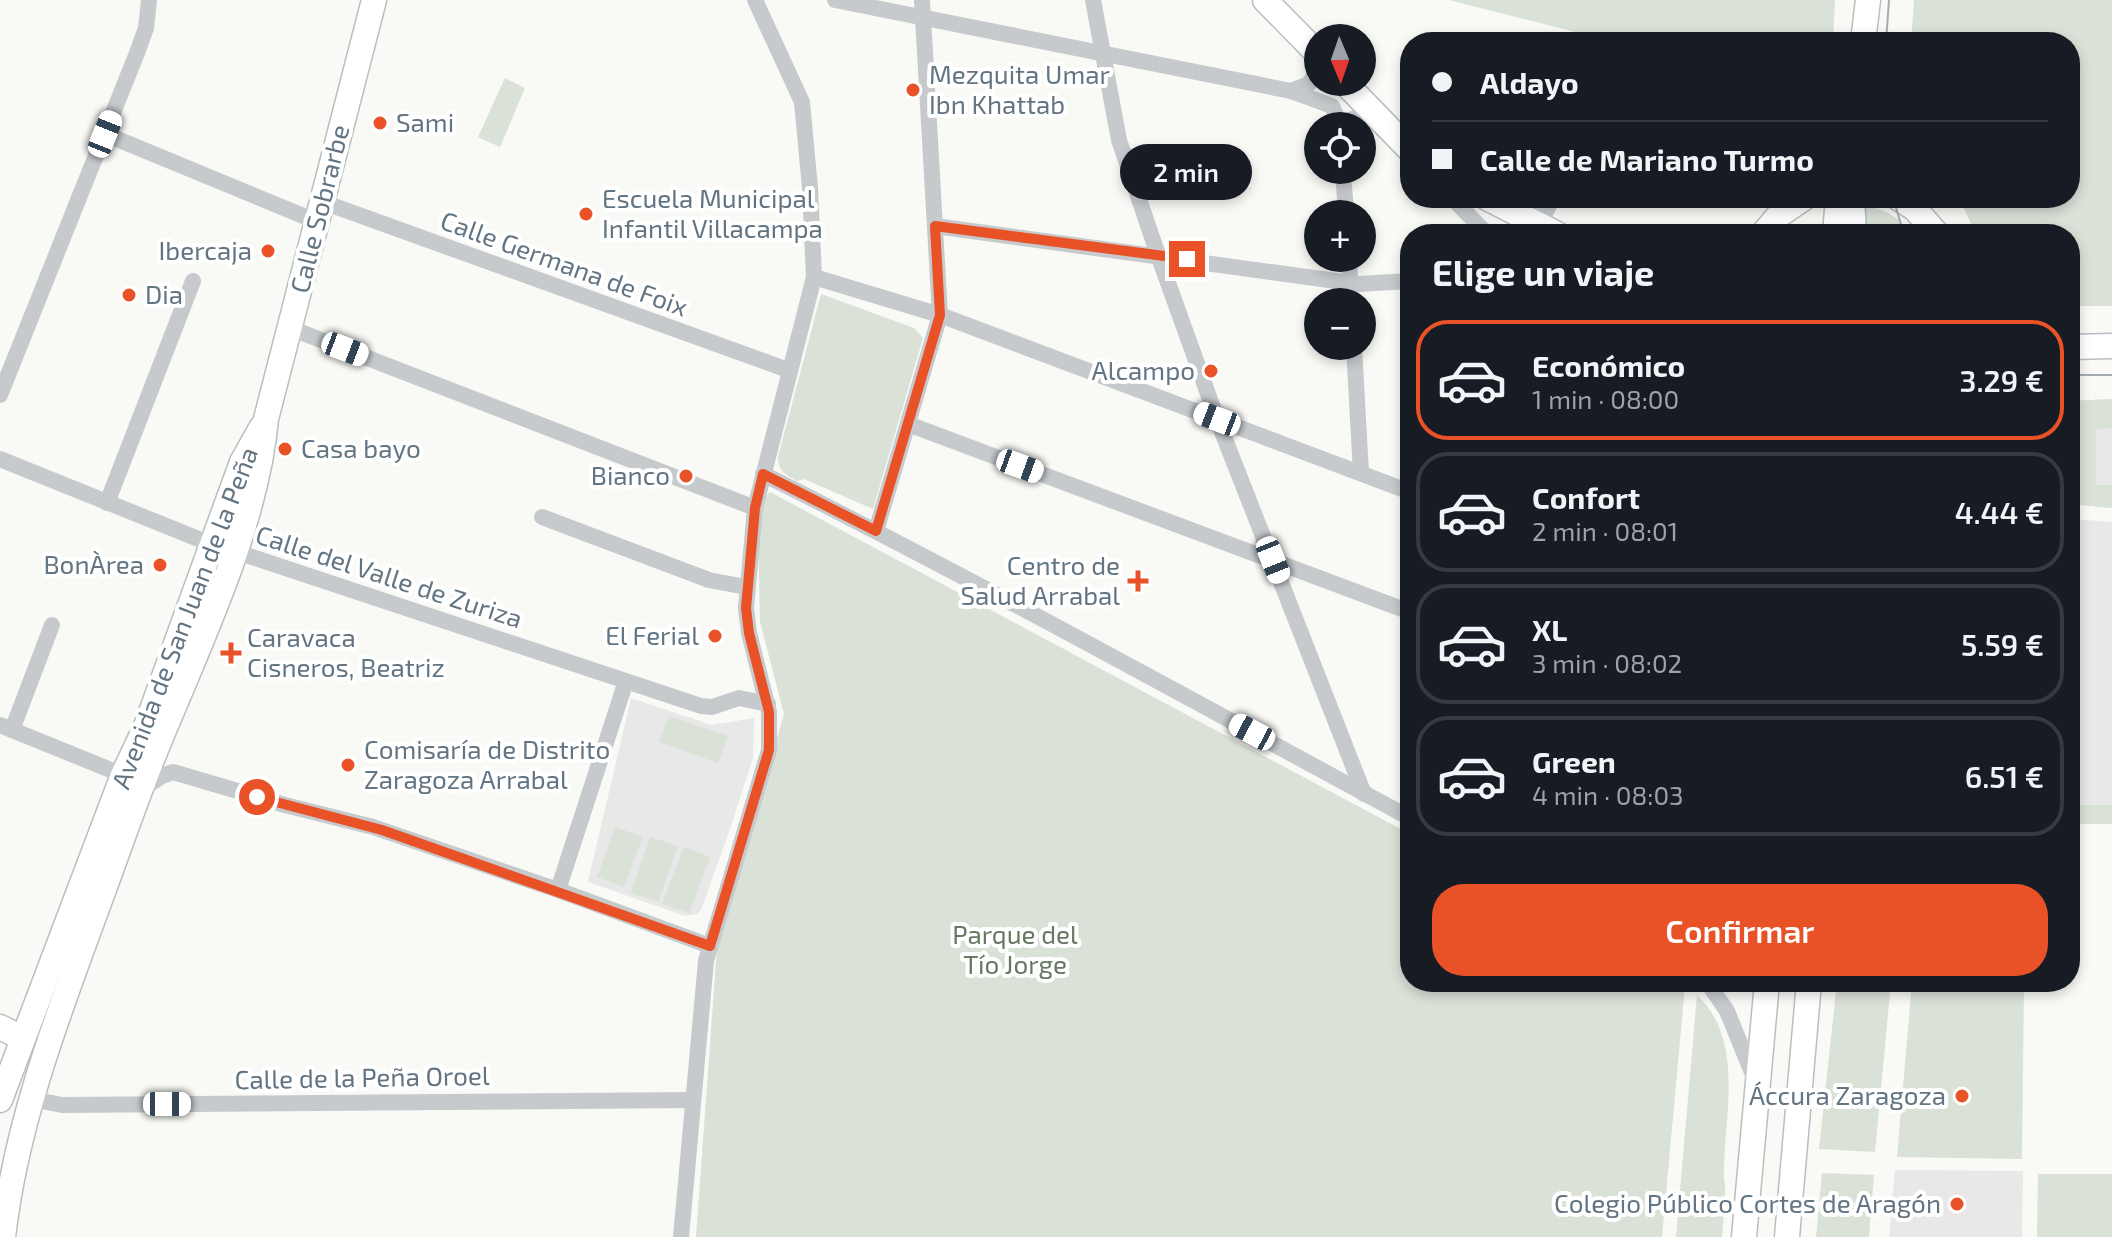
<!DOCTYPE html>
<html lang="es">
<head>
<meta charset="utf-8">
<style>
  body { margin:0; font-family:"Exo 2",sans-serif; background:#20242c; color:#f1f3f6; height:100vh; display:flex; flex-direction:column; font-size:30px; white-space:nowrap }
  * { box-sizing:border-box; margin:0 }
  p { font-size:26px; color:#9ea1a6 }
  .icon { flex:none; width:44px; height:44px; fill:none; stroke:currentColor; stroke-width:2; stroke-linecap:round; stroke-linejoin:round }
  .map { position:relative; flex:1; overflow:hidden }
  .drawer { position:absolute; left:1400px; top:224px; width:680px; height:768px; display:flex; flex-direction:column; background:#171b24; border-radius:32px; box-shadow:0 4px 12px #0003 }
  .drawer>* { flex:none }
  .hud { position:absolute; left:1400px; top:32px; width:680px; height:176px; border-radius:32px; box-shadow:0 4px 12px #0003; display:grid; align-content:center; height:176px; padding:0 32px; background:#171b24 }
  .needle { width:52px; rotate:178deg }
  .fabs { position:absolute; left:1304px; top:24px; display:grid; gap:16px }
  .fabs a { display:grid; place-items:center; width:72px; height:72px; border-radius:50%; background:#171b24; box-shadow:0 4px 12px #0003; font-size:40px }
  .end { position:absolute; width:36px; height:36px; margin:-18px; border:10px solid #e95126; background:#fff; box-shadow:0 0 0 4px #fff }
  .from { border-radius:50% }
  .bubble { position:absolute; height:56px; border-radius:28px; background:#171b24; box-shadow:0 4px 12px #0003; font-size:26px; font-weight:600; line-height:56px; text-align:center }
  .car { position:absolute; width:24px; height:48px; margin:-24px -12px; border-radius:10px; box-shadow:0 0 6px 2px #0007; background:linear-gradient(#fff 24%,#345 0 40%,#fff 0 76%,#345 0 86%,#fff 0) }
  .hud b { display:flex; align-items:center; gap:28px; height:76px; font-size:30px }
  .hud b+b { border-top:2px solid #363941 }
  .hud i { width:20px; height:20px; background:#f1f3f6 }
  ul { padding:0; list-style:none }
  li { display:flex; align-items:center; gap:24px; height:120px; margin:0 16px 12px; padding:0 16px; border:4px solid #363941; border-radius:32px }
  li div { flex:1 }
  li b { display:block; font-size:30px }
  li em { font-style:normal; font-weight:600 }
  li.current { border-color:#e95126 }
  li>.icon { width:72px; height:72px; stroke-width:1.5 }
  h2 { padding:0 32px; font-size:36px; line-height:96px }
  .action { display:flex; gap:16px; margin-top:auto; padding:16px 32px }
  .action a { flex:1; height:92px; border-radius:32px; background:#e95126; color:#fff; font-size:32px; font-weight:600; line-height:92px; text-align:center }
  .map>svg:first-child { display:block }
  .built { fill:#e7e8e7 }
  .green { fill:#dae1d7 }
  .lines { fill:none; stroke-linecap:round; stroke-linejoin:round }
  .secondary-casing { stroke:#b8bec2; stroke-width:27 }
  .street { stroke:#c6cacd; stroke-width:16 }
  .secondary { stroke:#fff; stroke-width:24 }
  .tram { stroke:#a6adb2; stroke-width:2 }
  .route { stroke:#e95126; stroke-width:10 }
  .poi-dot { fill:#e95126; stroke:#fff; stroke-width:3 }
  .labels { text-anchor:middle; stroke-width:8; stroke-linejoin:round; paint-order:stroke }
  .poi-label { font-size:26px; fill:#637582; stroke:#fff; text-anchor:end }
  .street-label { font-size:26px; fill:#637582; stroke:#fff }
  .park-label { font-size:26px; fill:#667a62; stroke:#fff }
</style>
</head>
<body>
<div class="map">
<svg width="2112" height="1237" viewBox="0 0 2112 1237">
  <rect width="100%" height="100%" fill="#f9f9f6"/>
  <!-- built -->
  <g class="built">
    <path d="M2112 399V508L2070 504V401Z"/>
    <path d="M2070 519 2112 522V805H2070Z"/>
    <path d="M631 698 712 725 754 718 753 758 729 832 701 910 697 914 685 916 588 882Z"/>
    <path d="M1895 1170 2023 1171 2022 1237H1889Z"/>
  </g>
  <!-- green -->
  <g class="green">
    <path d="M1449 0H1835L1833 42H1615Z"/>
    <path d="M1914 0H2112V306H2070V234H1976L1959 198H2070V42H1911Z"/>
    <path d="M505 78 525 88 500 147 478 137Z"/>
    <path d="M1865 205C1883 210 1901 216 1908 234H1864Z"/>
    <path d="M821 294 914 328 923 338 873 509 804 479 797 481C786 475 778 471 778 457Z"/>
    <path d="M2112 399V428L2096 429V485H2112V508L2070 504V401Z"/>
    <path d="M770 492 1410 834V982H1678L1685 986 1662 1237H696L717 948 784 714 760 622 758 520 760 502Z"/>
    <path d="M669 716 728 736 718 763 659 742Z"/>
    <rect x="2070" y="805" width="42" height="19"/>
    <path d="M615 827 643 837 624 887 597 877Z"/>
    <path d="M650 837 678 846 658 902 631 893Z"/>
    <path d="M684 847 710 857 689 913 662 904Z"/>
    <path d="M1837 982H1891L1875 1152 1819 1149Z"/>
    <path d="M1912 982H2024L2022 1159 1897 1157Z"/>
    <path d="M1697 995C1744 1039 1725 1112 1724 1168 1723 1177 1726 1185 1725 1193 1725 1208 1723 1222 1722 1237H1676Z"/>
    <path d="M1822 1173 1874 1175 1869 1237H1816Z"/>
    <path d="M2038 1174H2112V1237H2037Z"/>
  </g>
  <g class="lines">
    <!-- secondary casing -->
    <g class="secondary-casing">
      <g id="secondary">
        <path d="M1265 0 1318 54"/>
        <path d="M1863 42 1868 0"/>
        <path d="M1344 82 1410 150"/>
        <path d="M1487 198 1557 234"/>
        <path d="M1852 198 1854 234"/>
        <path d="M1898 198 1915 209 1937 234"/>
        <path d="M1763 234 1779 215 1804 198"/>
        <path d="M1835 234 1837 210 1841 198"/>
        <path d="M2070 347 2112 346"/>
        <path d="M0 1027 22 1038"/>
        <path d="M0 1100 123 775 146 726 242 462 261 428"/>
        <path d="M3 1237C16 1124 57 1017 96 911 118 852 138 792 162 735 202 639 257 522 266 419L374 0"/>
        <path d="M1744 1237 1767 982"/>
        <path d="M1787 1237 1809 982"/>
      </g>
    </g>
    <!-- street -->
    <g class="street">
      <path d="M835 0 1291 91 1332 106 1341 126"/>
      <path d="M1093 0 1119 140 1158 255 1217 419 1364 794"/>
      <path d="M1291 91 1309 84 1318 69"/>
      <path d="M1340 124 1358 117 1381 122"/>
      <path d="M105 134 318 222"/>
      <path d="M1343 170 1346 214"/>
      <path d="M1452 198 1487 234"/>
      <path d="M323 202 788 370"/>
      <path d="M935 226 1358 284 1410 281"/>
      <path d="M1535 232 1553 198"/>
      <path d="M1349 258 1351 302"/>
      <path d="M814 277 940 315 1410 492"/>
      <path d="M290 328 755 508"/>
      <path d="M1354 346 1361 473"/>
      <path d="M0 395 137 53 146 28 149 0"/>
      <path d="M908 424 1410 612"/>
      <path d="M0 459 201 540 701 706 712 707 739 698 768 704"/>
      <path d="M763 474C981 583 1195 702 1410 818"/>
      <path d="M107 503 193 281"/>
      <path d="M542 517 709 580 746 587"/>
      <path d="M876 531 940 315 922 0"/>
      <path d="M0 725 123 775"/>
      <path d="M12 730 52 625"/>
      <path d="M142 789 162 776 173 772 285 805 373 827 558 890 710 946"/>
      <path d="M558 890 626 681"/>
      <path d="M1707 982 1727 1011 1755 1080"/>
      <path d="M32 1099 62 1105 693 1100"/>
      <path d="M681 1237 706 961 769 750V712L749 633 746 608 755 508 814 277 810 188 802 102 755 0"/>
    </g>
    <!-- secondary -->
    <use href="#secondary" class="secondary"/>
    <!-- tram -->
    <g class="tram">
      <path d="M1886 42 1889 0"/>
      <path d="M1893 198 1904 234"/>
      <path d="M2070 375H2112"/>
    </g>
  </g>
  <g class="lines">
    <!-- route -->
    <path class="route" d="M257 797 382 830 710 946 769 750V712L749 633 746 608 755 508 763 474 876 531 940 315 935 226 1187 259"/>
  </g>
  <!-- markers -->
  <g class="poi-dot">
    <circle cx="913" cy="90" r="8"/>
    <circle cx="380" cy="123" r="8"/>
    <circle cx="586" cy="214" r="8"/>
    <circle cx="268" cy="251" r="8"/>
    <circle cx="129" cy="295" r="8"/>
    <circle cx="1211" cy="371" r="8"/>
    <circle cx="285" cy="449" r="8"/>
    <circle cx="686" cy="476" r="8"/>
    <circle cx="160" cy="565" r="8"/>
    <path d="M1134 569h8v8h8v8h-8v8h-8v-8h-8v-8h8z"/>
    <circle cx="715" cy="636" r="8"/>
    <path d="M227 641h8v8h8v8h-8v8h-8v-8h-8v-8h8z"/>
    <circle cx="348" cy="765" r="8"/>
    <circle cx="1962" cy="1096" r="8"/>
    <circle cx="1957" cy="1204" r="8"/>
  </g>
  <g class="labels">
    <!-- poi labels -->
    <g class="poi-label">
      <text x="929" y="84" text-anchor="start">Mezquita Umar<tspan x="929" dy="30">Ibn Khattab</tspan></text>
      <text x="396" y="132" text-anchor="start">Sami</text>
      <text x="602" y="208" text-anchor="start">Escuela Municipal<tspan x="602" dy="30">Infantil Villacampa</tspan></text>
      <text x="252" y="260">Ibercaja</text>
      <text x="145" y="304" text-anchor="start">Dia</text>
      <text x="1195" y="380">Alcampo</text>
      <text x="301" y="458" text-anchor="start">Casa bayo</text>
      <text x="670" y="485">Bianco</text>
      <text x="144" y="574">BonÀrea</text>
      <text x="1120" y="575">Centro de<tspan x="1120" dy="30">Salud Arrabal</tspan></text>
      <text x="699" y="645">El Ferial</text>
      <text x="247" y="647" text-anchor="start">Caravaca<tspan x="247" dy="30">Cisneros, Beatriz</tspan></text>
      <text x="364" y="759" text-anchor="start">Comisaría de Distrito<tspan x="364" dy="30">Zaragoza Arrabal</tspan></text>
      <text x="1946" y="1105">Áccura Zaragoza</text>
      <text x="1941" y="1213">Colegio Público Cortes de Aragón</text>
    </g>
    <!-- street labels -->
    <g class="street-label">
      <text transform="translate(320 209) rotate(-76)" y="9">Calle Sobrarbe</text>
      <text transform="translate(564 264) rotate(20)" y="9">Calle Germana de Foix</text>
      <text transform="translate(389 577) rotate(18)" y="9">Calle del Valle de Zuriza</text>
      <text transform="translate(185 618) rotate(-69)" y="9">Avenida de San Juan de la Peña</text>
      <text transform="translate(362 1078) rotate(-1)" y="9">Calle de la Peña Oroel</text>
    </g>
    <!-- park labels -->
    <g class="park-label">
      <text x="1015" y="944">Parque del<tspan x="1015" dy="30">Tío Jorge</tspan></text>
    </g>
  </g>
</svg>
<div class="fabs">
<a><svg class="needle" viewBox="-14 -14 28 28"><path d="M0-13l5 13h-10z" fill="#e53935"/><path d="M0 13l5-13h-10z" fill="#9ea1a6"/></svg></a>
<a><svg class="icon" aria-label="locate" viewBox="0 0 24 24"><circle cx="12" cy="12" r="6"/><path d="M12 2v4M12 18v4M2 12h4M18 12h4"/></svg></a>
<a>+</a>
<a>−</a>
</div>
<i class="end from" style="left:257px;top:797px"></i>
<i class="end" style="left:1187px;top:259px"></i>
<div class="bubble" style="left:1120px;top:144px;width:132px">2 min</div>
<i class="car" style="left:105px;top:134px;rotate:22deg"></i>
<i class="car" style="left:345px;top:349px;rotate:111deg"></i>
<i class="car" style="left:1217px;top:419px;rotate:291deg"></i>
<i class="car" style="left:1020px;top:466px;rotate:110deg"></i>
<i class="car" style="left:1273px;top:560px;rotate:158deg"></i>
<i class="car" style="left:1252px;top:732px;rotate:298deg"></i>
<i class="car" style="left:167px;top:1104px;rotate:90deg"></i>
<div class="hud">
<b><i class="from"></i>Aldayo</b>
<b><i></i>Calle de Mariano Turmo</b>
</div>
<section class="drawer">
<h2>Elige un viaje</h2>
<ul>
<li class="current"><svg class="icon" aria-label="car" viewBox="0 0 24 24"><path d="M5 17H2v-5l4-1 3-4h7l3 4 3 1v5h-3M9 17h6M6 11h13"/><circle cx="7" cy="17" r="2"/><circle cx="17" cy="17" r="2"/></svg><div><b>Económico</b><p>1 min · 08:00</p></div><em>3.29 €</em></li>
<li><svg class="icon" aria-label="car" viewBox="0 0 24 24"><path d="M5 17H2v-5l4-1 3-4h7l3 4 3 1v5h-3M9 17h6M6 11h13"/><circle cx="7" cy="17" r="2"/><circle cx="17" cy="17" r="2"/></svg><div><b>Confort</b><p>2 min · 08:01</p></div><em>4.44 €</em></li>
<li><svg class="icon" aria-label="car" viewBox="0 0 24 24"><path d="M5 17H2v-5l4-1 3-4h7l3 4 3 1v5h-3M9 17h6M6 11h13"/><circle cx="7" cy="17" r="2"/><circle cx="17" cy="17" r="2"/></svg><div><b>XL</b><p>3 min · 08:02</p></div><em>5.59 €</em></li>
<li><svg class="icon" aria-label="car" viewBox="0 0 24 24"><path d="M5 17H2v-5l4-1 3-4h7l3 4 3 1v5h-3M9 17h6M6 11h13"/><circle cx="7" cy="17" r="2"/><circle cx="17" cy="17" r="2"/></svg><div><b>Green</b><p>4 min · 08:03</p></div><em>6.51 €</em></li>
</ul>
<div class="action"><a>Confirmar</a></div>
</section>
</div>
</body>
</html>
